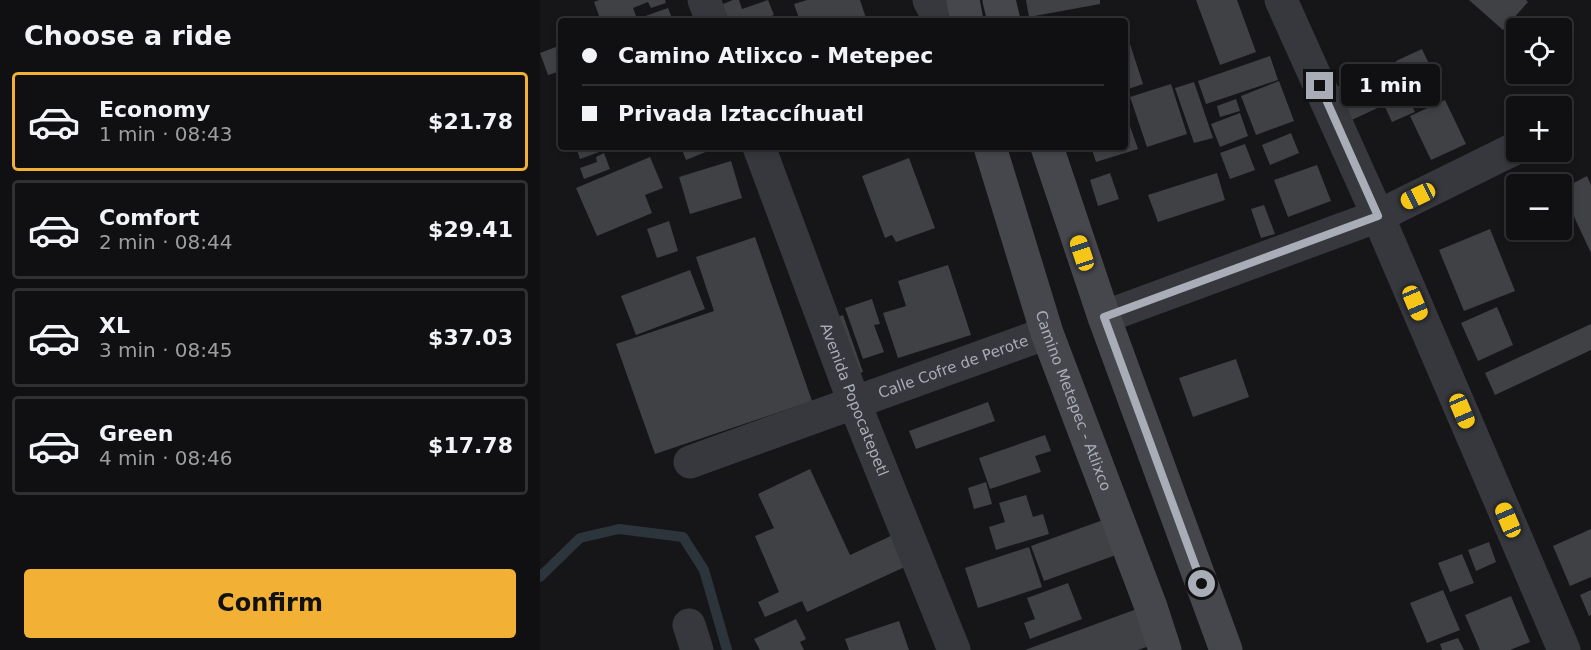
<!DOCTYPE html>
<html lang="en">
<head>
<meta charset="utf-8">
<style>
  body { margin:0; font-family:"DejaVu Sans",sans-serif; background:#19191b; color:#f1f3f6; height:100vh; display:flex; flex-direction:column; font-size:22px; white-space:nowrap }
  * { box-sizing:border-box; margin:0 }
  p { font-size:20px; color:#9c9d9f }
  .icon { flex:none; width:33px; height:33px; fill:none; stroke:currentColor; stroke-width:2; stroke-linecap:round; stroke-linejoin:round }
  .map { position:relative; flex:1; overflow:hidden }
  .details { display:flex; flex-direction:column; background:#101012; width:540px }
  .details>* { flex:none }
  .top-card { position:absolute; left:18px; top:18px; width:570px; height:132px; border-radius:6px; box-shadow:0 3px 9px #0003,0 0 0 2px #303032; display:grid; align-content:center; height:132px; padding:0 24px; background:#101012 }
  .tools { position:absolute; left:966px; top:18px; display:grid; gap:12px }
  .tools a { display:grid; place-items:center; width:66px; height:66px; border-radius:6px; background:#101012; box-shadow:0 3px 9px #0003,0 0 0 2px #303032; font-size:30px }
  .end { position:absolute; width:27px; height:27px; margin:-14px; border:8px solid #a8adb8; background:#111; box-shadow:0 0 0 3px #111 }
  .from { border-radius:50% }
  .bubble { position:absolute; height:42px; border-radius:6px; background:#101012; box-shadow:0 3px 9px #0003,0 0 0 2px #303032; font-size:20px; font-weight:800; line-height:42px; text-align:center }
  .car { position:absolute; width:18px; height:36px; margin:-18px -9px; border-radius:8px; box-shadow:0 0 4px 2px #0007; background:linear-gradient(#f5c518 24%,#345 0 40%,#f5c518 0 76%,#345 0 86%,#f5c518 0) }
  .top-card b { display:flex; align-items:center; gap:21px; height:57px; font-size:22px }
  .top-card b+b { border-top:2px solid #303032 }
  .top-card i { width:15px; height:15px; background:#f1f3f6 }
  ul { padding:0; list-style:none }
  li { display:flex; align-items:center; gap:18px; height:99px; margin:0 12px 9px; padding:0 12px; border:3px solid #303032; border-radius:6px }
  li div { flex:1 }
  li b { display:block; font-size:22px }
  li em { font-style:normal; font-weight:800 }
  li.selected { border-color:#f2b134 }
  li>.icon { width:54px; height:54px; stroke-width:1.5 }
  h2 { padding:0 24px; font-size:27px; line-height:72px }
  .cta { display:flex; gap:12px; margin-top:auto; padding:12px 24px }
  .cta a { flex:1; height:69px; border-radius:6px; background:#f2b134; color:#111; font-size:24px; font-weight:800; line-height:69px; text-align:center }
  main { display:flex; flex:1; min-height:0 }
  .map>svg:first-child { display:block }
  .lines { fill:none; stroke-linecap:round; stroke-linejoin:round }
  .stream { stroke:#2c353c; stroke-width:10 }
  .building { fill:#404145 }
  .street { stroke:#37383d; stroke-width:33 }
  .secondary { stroke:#45474d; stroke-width:33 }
  .route { stroke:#a8adb8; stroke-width:8 }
  .labels { text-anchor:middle; stroke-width:5; stroke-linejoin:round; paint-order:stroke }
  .street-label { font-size:15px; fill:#a8adb8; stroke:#111113 }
</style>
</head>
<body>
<main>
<section class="details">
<h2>Choose a ride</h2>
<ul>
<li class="selected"><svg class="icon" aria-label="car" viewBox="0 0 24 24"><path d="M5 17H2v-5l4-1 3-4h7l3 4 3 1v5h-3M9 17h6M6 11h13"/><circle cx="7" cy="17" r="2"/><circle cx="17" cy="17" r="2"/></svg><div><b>Economy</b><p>1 min · 08:43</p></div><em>$21.78</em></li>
<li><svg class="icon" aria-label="car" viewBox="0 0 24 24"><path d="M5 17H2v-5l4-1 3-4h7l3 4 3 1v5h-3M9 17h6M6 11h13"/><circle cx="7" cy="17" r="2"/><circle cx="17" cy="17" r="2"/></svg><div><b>Comfort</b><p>2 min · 08:44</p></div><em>$29.41</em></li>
<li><svg class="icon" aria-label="car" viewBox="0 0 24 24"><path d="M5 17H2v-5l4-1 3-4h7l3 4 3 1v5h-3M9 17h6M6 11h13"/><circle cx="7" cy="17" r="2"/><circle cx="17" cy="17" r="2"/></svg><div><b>XL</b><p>3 min · 08:45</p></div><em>$37.03</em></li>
<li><svg class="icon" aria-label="car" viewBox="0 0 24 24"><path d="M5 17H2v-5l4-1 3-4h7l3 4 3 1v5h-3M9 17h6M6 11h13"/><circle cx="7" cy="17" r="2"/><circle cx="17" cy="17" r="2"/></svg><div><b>Green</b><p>4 min · 08:46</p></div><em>$17.78</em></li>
</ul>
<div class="cta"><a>Confirm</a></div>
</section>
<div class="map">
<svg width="1051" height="650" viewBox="0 0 1051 650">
  <rect width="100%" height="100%" fill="#161618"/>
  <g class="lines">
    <!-- stream -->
    <path class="stream" d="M0 577 40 538 79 529 143 537 164 570 187 650"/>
  </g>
  <!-- building -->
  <g class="building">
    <path d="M59 0H125L126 3 111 8 108 2 93 8 97 19 128 8 133 21H61L54 2Z"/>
    <path d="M193 0H199L202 9 228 0 234 15 219 21H176L171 9Z"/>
    <path d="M267 0H320L327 21H260L254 4Z"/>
    <path d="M486 0H560V4L489 17Z"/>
    <path d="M656 0H697L716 52 680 65Z"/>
    <path d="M929 0H986L988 2 963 30Z"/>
    <path d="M590 44 603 84 585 90V45Z"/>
    <path d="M21 45V71L8 75 0 53Z"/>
    <path d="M882 49 901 89 875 101 856 61Z"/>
    <path d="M730 56 738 80 666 104 658 81Z"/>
    <path d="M844 65 859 98 867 95 875 112 852 122 844 105 801 125 786 92Z"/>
    <path d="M739 81 754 121 716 135 701 96Z"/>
    <path d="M654 82 673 138 654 143 635 88Z"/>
    <path d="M631 84 647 134 607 147 590 97Z"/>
    <path d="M696 99 700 111 680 117 677 106Z"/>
    <path d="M905 100 926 144 891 160 870 116Z"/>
    <path d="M585 112 598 149 556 162 551 147H585Z"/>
    <path d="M700 113 708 136 680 147 671 124Z"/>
    <path d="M751 133 759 153 730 165 722 145Z"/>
    <path d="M705 144 715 170 690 179 680 153Z"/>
    <path d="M36 147H73L40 159Z"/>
    <path d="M141 147H173V149L146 160Z"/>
    <path d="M64 153 70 169 44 179 40 168 57 162 56 157Z"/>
    <path d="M110 157 123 188 105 195 112 213 57 236 36 188Z"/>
    <path d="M369 158 395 228 356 242 352 235 345 238 322 176Z"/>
    <path d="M191 161 202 198 150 214 139 177Z"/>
    <path d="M777 165 791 201 748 217 734 180Z"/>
    <path d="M570 173 579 199 558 206 550 180Z"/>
    <path d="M677 173 685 200 618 222 608 195Z"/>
    <path d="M1047 176 1051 185V253L1022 191V189Z"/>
    <path d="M724 205 735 234 721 238 711 209Z"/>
    <path d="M129 221 138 251 117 258 107 229Z"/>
    <path d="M950 229 975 291 924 311 899 250Z"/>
    <path d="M215 237 272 401 115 454 76 344 174 311 156 257Z"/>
    <path d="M408 265 431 335 358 358 343 313 366 306 358 281Z"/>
    <path d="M150 270 165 309 96 335 81 296Z"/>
    <path d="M332 299 340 324 334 325 344 352 323 359 305 308Z"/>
    <path d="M957 307 973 345 938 361 921 323Z"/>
    <path d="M303 315 323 372 309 377 289 320Z"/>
    <path d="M1051 324V350L955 395 945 373Z"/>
    <path d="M696 359 709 397 653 417 639 378Z"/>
    <path d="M448 402 455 421 376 449 369 431Z"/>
    <path d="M505 435 511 451 495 456 501 472 450 489 439 458Z"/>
    <path d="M270 469 310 555 355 534 369 565 267 612 262 601 225 617 218 602 239 592 215 536 234 528 218 494Z"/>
    <path d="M446 482 452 504 434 509 428 488Z"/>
    <path d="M486 495 493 517 503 514 509 534 456 550 449 527 465 522 459 503Z"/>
    <path d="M563 520 576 555 504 581 491 546Z"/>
    <path d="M1051 529V577L1030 586 1013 546Z"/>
    <path d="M949 542 956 562 936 571 928 550Z"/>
    <path d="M489 547 502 587 438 608 425 568Z"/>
    <path d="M922 554 934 583 910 592 898 563Z"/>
    <path d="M528 583 542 619 490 639 484 623 495 619 487 598Z"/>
    <path d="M903 590 920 630 887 643 870 603Z"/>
    <path d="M1051 590V615L1049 616 1040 595Z"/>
    <path d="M971 596 990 642 970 650H940L925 615Z"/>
    <path d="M605 606 618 643 598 650H485Z"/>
    <path d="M256 619 266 639 260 642 264 650H220L214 639Z"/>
    <path d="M359 621 369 650H309L305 639Z"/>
    <path d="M918 638 924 650H902L900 644Z"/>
  </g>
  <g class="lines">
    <!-- street -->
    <g class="street">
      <path d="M164 0 172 21"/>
      <path d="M389 0 400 21"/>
      <path d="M741 0 838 216 1024 650"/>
      <path id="s1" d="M219 147 314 402 414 650"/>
      <path d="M564 317 838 216 976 148"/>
      <path id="s2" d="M150 462 507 333"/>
      <path d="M149 625 157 650"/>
    </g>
    <!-- secondary -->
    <g class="secondary">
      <path d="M423 0 427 21"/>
      <path d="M459 0 464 21"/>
      <path id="s3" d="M450 147 507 333 611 607 625 650"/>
      <path d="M507 147 564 317 686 650"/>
    </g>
  </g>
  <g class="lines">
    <!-- route -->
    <path class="route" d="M662 584 564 317 838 216 780 86"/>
  </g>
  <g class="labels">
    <!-- street labels -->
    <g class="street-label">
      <text dy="5" stroke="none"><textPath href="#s2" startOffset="280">Calle Cofre de Perote</textPath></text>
      <text dy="5" stroke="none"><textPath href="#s1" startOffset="270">Avenida Popocatepetl</textPath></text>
      <text dy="5" stroke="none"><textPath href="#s3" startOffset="267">Camino Metepec - Atlixco</textPath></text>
    </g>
  </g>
</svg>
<div class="tools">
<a><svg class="icon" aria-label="locate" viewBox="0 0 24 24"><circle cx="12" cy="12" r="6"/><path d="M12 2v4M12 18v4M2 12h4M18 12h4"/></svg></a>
<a>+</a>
<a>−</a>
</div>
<i class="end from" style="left:662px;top:584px"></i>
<i class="end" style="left:780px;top:86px"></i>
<div class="bubble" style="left:801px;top:64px;width:99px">1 min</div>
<i class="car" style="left:878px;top:196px;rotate:244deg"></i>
<i class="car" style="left:542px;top:253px;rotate:342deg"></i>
<i class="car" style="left:875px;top:303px;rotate:157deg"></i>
<i class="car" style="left:922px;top:411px;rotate:157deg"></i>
<i class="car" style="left:968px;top:520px;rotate:337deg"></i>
<div class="top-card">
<b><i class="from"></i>Camino Atlixco - Metepec</b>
<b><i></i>Privada Iztaccíhuatl</b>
</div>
</div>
</main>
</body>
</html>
